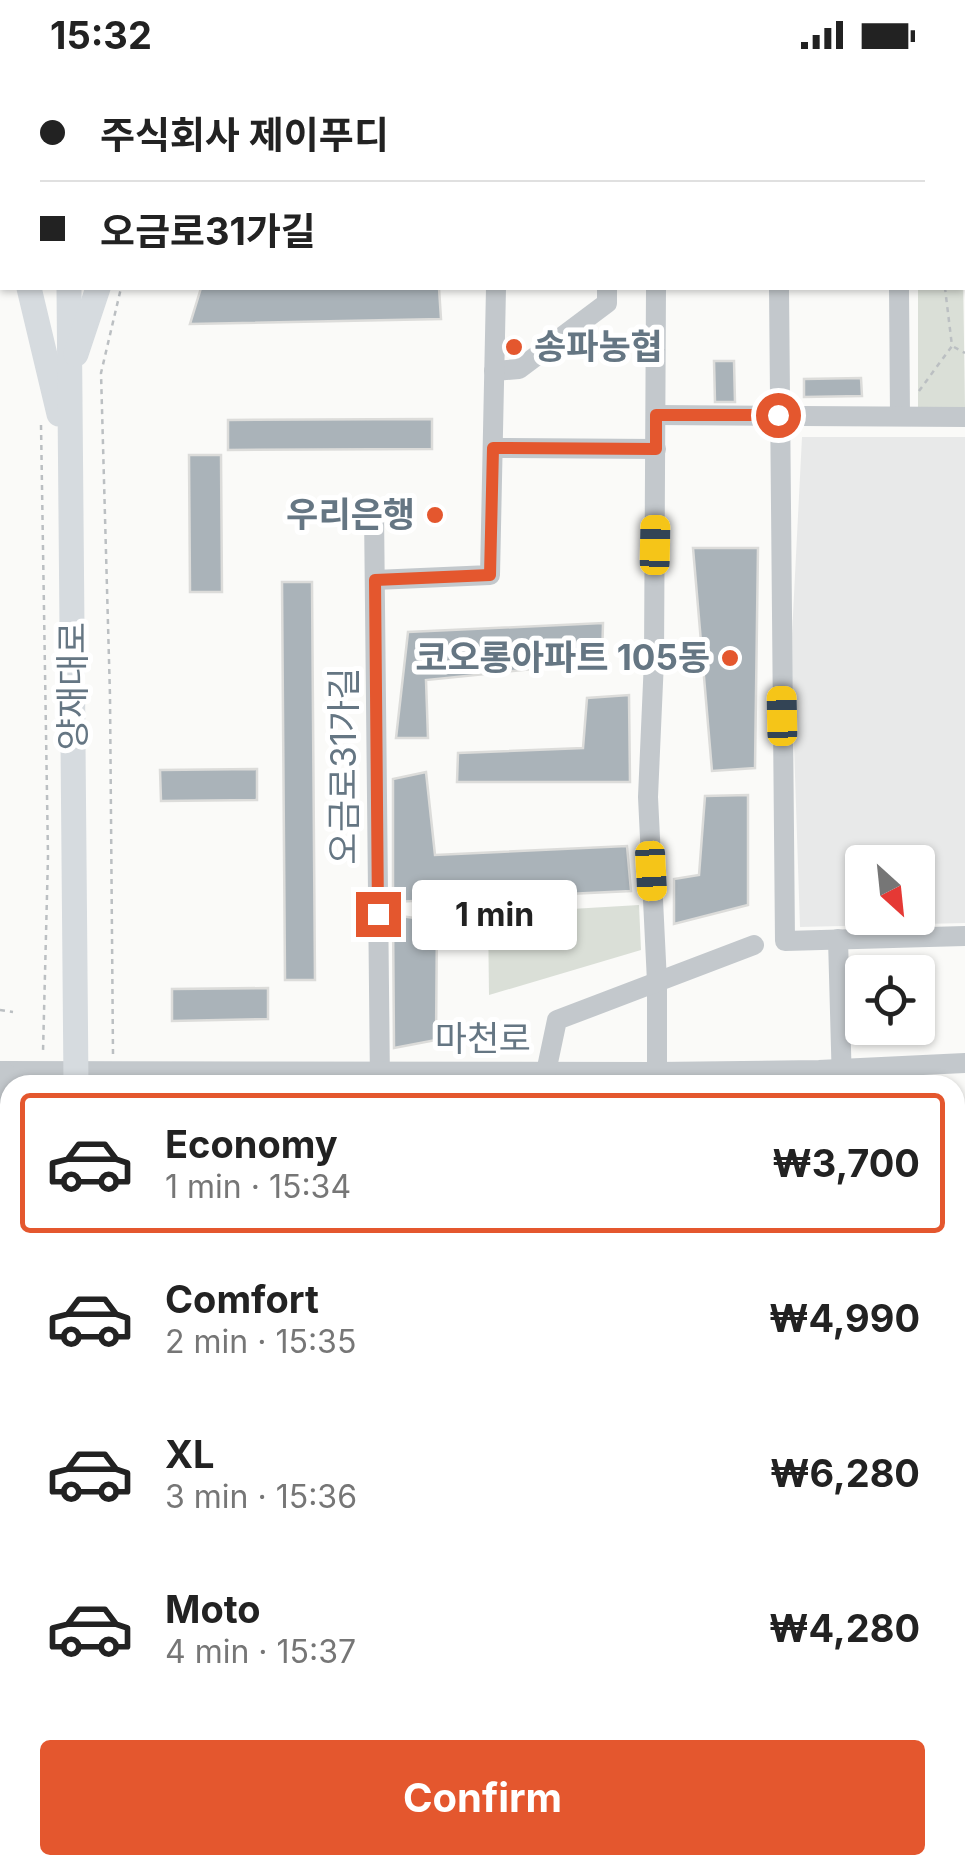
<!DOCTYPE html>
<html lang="en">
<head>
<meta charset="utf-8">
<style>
  body { margin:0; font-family:Inter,"Noto Sans KR",sans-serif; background:#f6f6f6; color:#222; height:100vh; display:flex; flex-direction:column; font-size:38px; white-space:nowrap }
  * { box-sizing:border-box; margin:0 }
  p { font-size:32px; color:#767676 }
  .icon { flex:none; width:55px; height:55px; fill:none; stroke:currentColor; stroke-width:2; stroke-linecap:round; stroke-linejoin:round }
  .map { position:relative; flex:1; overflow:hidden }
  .drawer { position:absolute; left:0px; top:1005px; width:965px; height:800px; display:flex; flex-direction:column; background:#fff; border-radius:30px 30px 0 0; box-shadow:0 2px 8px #0004 }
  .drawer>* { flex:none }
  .hud { position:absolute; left:0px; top:0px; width:965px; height:220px; box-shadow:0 2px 8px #0004; display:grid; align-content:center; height:220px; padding:0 40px; background:#fff }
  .needle { width:65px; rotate:153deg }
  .buttons { position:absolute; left:845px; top:775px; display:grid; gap:20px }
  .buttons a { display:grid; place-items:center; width:90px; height:90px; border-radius:10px; background:#fff; box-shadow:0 2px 8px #0004; font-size:50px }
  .end { position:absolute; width:45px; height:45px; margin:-22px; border:12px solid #e4572e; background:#fff; box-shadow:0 0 0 5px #fff }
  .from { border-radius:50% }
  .bubble { position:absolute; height:70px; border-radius:10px; background:#fff; box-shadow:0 2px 8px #0004; font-size:32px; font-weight:700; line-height:70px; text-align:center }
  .car { position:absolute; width:30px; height:60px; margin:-30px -15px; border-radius:12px; box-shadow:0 0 8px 2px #0007; background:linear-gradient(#f5c518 24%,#345 0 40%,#f5c518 0 76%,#345 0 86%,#f5c518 0) }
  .hud b { display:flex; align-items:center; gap:35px; height:95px; font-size:38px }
  .hud b+b { border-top:2px solid #e0e0e0 }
  .hud i { width:25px; height:25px; background:#222 }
  ul { padding:18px 0 0; list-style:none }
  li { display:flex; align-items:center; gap:30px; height:140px; margin:0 20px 15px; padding:0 20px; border:5px solid transparent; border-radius:10px }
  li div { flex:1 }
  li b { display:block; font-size:38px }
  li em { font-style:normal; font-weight:700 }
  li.selected { border-color:#e4572e }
  li>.icon { width:90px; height:90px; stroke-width:1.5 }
  .action { display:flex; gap:20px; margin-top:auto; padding:20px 40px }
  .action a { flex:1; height:115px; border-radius:10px; background:#e4572e; color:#fff; font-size:40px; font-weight:700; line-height:115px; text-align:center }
  .status { display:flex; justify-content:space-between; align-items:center; height:70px; padding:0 50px; background:#fff; direction:ltr }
  .status svg { height:28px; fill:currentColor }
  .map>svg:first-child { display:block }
  .built { fill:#e8e9e9; fill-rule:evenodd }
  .green { fill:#dadfd7 }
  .building { fill:#aab3b9; stroke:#dcdcda; stroke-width:2.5 }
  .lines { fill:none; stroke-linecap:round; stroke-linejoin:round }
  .path { stroke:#bbbfc2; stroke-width:2.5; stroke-dasharray:5 5; stroke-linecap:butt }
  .minor { stroke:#c3c8cc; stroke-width:20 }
  .major { stroke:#d6dbdf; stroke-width:25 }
  .route { stroke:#e4572e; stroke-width:12 }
  .poi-dot { fill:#e4572e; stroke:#fff; stroke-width:4 }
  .labels { text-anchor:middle; stroke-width:10; stroke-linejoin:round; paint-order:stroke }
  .poi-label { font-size:35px; font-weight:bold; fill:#657683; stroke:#fff; text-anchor:end }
  .street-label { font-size:35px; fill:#657683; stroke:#fff }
</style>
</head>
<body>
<div class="status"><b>15:32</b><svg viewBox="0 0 49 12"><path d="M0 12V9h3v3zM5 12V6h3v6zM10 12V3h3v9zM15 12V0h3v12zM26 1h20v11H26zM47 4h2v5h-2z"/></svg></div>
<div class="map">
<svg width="965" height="1805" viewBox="0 0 965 1805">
  <rect width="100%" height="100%" fill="#fafaf8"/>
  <!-- built -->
  <path class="built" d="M802 367H965V853L800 857 791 584ZM862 792H918V848H862Z"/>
  <!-- green -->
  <g class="green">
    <path d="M962 133 965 338H918V218H962Z"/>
    <path d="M639 835 641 880 489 925 488 844Z"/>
  </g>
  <!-- building -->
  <g class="building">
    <path d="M201 218H439L441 249 190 254Z"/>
    <path d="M714 291H734L735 332H715Z"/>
    <path d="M861 308 862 326 804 327V309Z"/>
    <path d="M432 349V379L228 380V350Z"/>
    <path d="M189 385H221L222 522H190Z"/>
    <path d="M693 478H758L755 698 712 701Z"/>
    <path d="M282 512H312L315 910H285Z"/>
    <path d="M603 553 602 592 426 610 428 668H396L408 562Z"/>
    <path d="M629 625 630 712H457L458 683 583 678 587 628Z"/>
    <path d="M257 699V730L161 731 160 700Z"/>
    <path d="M426 702 435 785 627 776 631 821 393 832V709Z"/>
    <path d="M748 725V835L674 854V809L699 805 705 726Z"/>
    <path d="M393 845 437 851 436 970 394 978Z"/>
    <path d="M268 918V949L172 951V919Z"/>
    <path d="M885 958H926L927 972 885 973Z"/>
  </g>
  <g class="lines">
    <!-- path -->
    <g class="path">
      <path d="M15 0V2"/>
      <path d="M102 0V2"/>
      <path d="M466 2 537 0"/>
      <path d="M687 2 692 0"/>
      <path d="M962 157 965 156"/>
      <path d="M954 277 965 283"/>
      <path d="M919 321 952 276 945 218"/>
      <path d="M41 355 48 786 43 982"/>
      <path d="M0 940 13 942"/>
      <path d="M113 984 110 626 101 303 121 218"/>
      <path d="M20 1795 30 1805"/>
      <path d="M146 1805 155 1795"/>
    </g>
    <!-- minor -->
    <g class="minor">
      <path d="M654 0V2"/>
      <path d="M895 0V2"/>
      <path d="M962 111H965"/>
      <path d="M656 218 654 590 648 727 657 912V1015"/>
      <path d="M779 218 785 871 965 866"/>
      <path d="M899 218 900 346"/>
      <path d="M494 301 519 299 607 233V218"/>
      <path d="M656 345 965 347"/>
      <path d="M493 378 656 379"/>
      <path d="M374 441 380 1013"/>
      <path d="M375 510 490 505 496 218"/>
      <path d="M838 869 842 1015"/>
      <path d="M0 1001 657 1002 819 1000 965 993"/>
      <path d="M546 1002 557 950 754 875"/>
      <path d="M955 1107H965"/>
      <path d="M955 1223 965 1211"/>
      <path d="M0 1304 4 1001"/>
      <path d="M960 1378 963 1641"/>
      <path d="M0 1381H10"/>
      <path d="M955 1642 963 1641 965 1730"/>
      <path d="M0 1691 7 1669"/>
      <path d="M393 1795V1805"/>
      <path d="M650 1805V1795"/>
    </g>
    <!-- major -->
    <g class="major">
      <path d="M67 0V2"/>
      <path d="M300 2 305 0"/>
      <path d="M0 132 2 136"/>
      <path d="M29 218 59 344"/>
      <path d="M69 218 76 1015"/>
      <path d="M76 284 98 218"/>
      <path d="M0 1763 10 1748"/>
      <path d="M84 1795V1805"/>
      <path d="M198 1795 209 1805"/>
    </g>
  </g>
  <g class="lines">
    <!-- route -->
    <path class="route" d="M378 844 375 510 490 505 493 378 656 379V345H778"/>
  </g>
  <!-- markers -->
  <g class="poi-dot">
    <circle cx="514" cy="277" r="10"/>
    <circle cx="435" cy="445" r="10"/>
    <circle cx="730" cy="588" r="10"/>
  </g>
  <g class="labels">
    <!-- poi labels -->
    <g class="poi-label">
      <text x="534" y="289" text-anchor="start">송파농협</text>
      <text x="415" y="457">우리은행</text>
      <text x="710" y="600">코오롱아파트 105동</text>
    </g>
    <!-- street labels -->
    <g class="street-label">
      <text transform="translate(73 616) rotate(-90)" y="12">양재대로</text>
      <text transform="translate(344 696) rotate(-90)" y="12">오금로31가길</text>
      <text x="483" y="981">마천로</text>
    </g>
  </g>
</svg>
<div class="buttons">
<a><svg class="needle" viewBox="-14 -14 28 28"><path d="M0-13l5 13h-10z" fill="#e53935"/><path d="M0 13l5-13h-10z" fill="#767676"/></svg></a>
<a><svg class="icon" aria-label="locate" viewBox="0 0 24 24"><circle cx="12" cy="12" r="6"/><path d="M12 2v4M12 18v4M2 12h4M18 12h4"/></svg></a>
</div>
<i class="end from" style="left:778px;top:345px"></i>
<i class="end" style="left:378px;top:844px"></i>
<div class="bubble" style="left:412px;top:810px;width:165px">1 min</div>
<i class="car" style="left:655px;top:475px;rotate:1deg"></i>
<i class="car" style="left:782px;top:646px;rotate:359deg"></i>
<i class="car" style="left:651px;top:801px;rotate:177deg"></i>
<div class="hud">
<b><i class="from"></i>주식회사 제이푸디</b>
<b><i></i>오금로31가길</b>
</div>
<section class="drawer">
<ul>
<li class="selected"><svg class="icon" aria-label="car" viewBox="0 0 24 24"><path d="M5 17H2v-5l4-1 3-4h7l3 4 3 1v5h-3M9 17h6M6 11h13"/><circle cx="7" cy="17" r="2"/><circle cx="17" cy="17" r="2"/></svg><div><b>Economy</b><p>1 min · 15:34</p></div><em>₩3,700</em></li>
<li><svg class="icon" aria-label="car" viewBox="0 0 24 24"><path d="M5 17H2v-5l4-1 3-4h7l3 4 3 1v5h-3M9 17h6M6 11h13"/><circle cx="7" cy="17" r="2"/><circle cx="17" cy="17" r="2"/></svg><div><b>Comfort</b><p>2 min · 15:35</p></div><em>₩4,990</em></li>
<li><svg class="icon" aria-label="car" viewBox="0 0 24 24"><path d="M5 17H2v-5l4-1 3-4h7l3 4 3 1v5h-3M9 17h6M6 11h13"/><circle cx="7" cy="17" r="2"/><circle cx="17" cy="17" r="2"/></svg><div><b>XL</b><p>3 min · 15:36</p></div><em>₩6,280</em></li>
<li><svg class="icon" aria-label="car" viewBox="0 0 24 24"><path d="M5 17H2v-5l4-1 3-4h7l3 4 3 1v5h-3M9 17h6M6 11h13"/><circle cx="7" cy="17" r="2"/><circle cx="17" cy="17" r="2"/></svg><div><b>Moto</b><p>4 min · 15:37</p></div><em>₩4,280</em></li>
</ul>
<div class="action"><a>Confirm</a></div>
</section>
</div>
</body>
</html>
